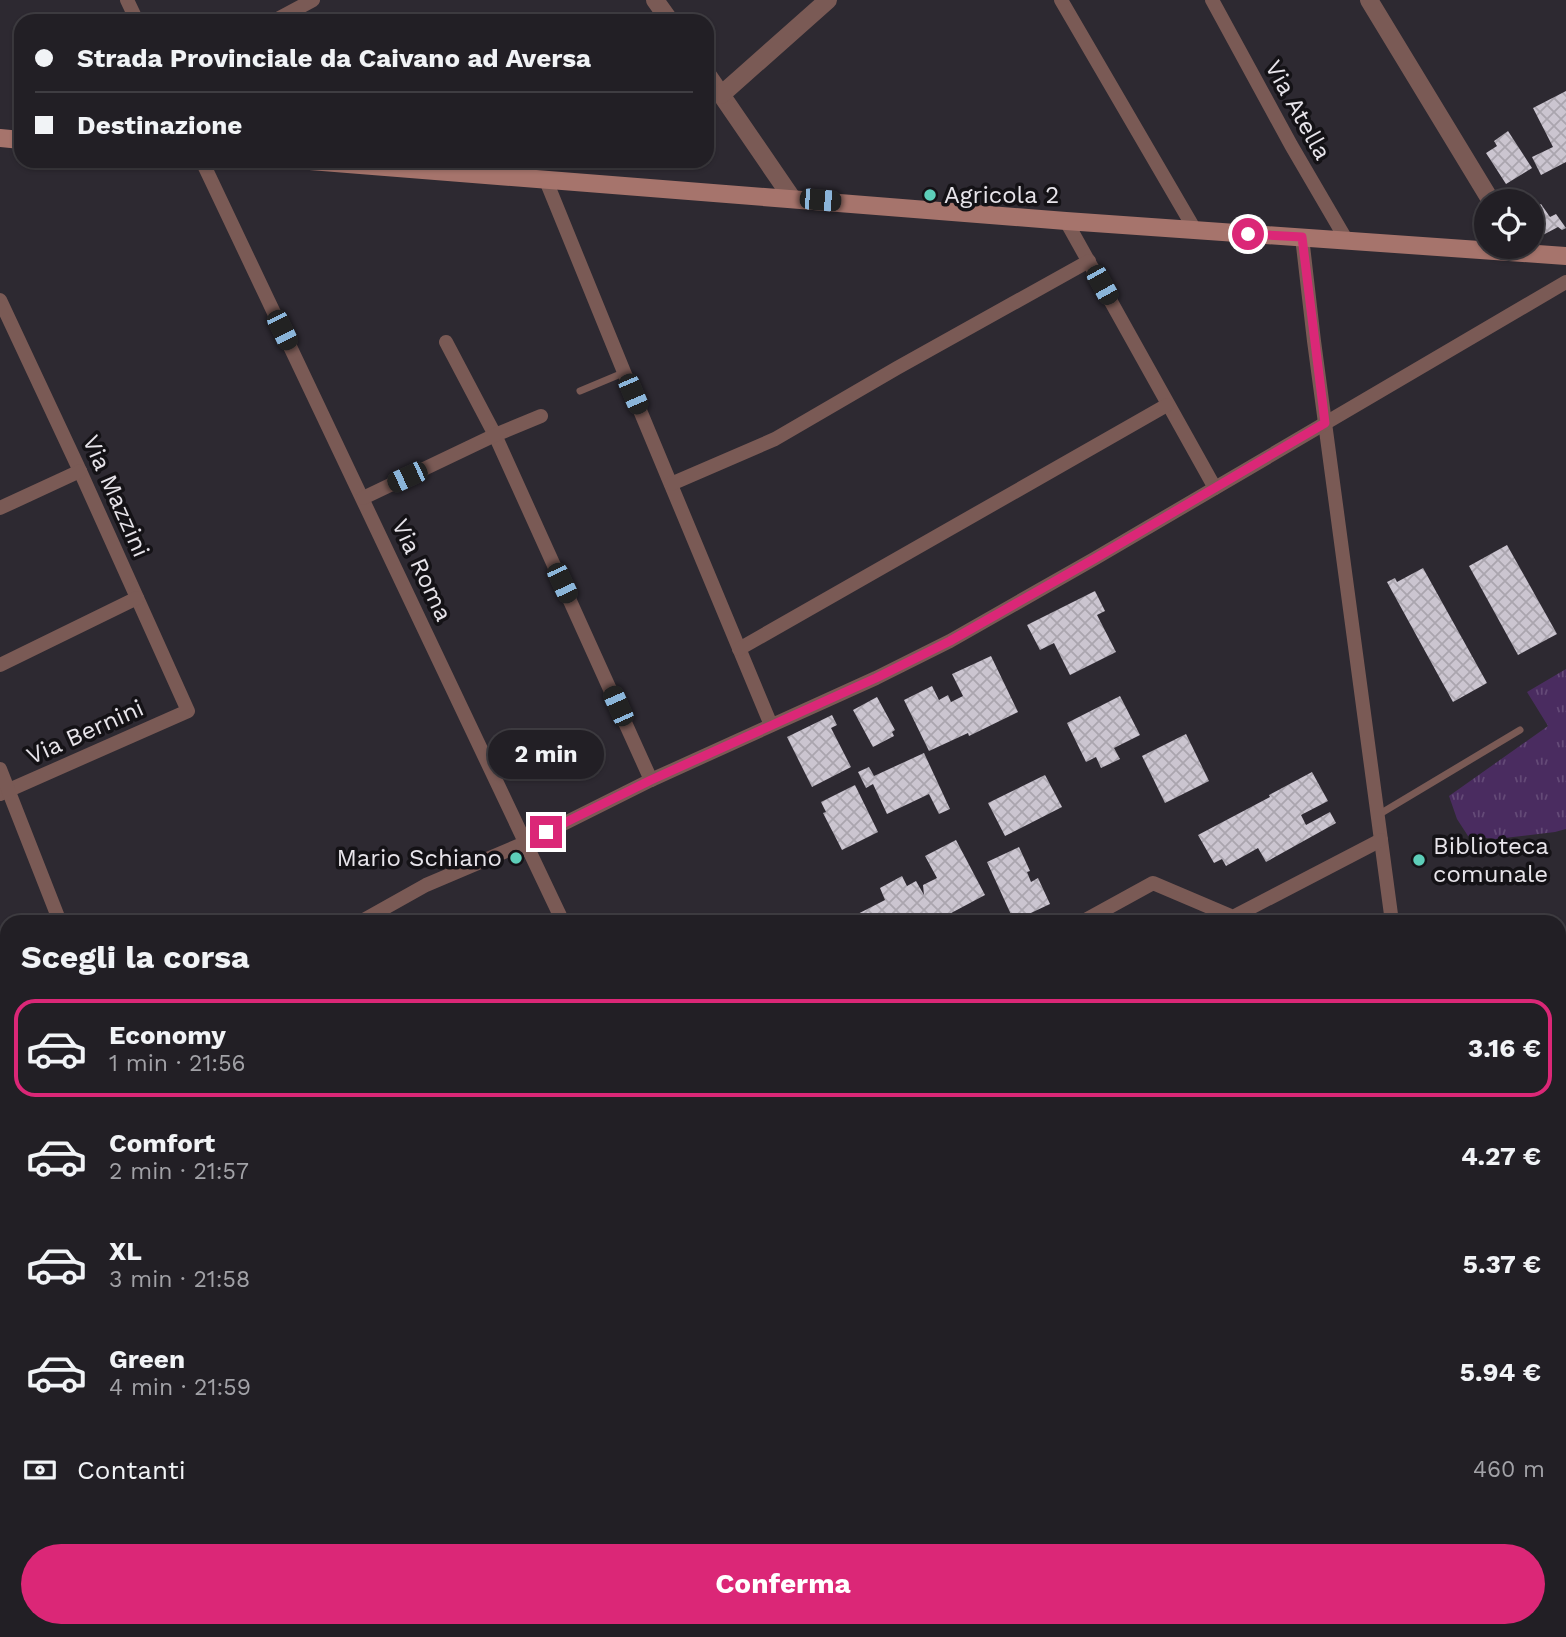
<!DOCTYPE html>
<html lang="it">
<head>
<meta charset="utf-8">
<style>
  body { margin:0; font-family:"Work Sans",sans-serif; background:#2e2c32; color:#f1f3f6; height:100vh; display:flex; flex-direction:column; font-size:26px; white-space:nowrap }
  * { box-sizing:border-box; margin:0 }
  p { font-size:23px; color:#a2a2a7 }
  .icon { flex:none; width:38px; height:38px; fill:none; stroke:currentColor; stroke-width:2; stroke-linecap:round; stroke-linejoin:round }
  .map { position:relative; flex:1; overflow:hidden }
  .sheet { position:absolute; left:0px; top:915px; width:1566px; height:723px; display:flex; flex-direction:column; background:#221f25; border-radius:21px 21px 0 0; box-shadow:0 2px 5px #0004,0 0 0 2px #3f3d42 }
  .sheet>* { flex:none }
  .banner { position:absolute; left:14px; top:14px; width:700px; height:154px; border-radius:21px; box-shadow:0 2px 5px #0004,0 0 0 2px #3f3d42; display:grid; align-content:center; height:154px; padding:0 21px; background:#221f25 }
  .tools { position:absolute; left:1474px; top:189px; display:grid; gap:14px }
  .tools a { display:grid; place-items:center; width:70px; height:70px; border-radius:50%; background:#221f25; box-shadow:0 2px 5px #0004,0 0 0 2px #3f3d42; font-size:35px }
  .end { position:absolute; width:32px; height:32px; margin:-16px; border:9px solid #db2777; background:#fff; box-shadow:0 0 0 4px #fff }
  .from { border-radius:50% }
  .bubble { position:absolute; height:49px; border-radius:24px; background:#221f25; box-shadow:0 2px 5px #0004,0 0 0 2px #3f3d42; font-size:23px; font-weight:700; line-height:49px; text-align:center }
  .car { position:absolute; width:21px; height:42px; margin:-21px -10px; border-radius:9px; box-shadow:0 0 5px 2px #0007; background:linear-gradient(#222 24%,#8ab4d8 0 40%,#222 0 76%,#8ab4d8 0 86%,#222 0) }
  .banner b { display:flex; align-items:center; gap:24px; height:66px; font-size:26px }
  .banner b+b { border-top:2px solid #3f3d42 }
  .banner i { width:18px; height:18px; background:#f1f3f6 }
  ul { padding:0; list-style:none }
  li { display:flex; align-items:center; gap:21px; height:98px; margin:0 14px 10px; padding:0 7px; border:4px solid transparent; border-radius:21px }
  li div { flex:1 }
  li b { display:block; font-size:26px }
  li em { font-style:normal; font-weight:700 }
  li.current { border-color:#db2777 }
  li>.icon { width:63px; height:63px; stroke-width:1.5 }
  h2 { padding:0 21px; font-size:32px; line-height:84px }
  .pay { display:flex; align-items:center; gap:18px; height:77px; padding:0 21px; font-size:26px }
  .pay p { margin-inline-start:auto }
  .primary-button { display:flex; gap:14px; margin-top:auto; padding:14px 21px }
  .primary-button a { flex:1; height:80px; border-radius:42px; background:#db2777; color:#fff; font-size:28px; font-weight:700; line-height:80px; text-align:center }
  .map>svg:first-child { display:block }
  .grass { fill:url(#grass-tufts) }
  .building { fill:url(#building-cross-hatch) }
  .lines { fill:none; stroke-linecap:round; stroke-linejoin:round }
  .service { stroke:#7a5a55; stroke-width:7 }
  .minor { stroke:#7a5a55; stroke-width:14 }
  .tertiary { stroke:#7a5a55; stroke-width:18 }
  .secondary { stroke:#a6746c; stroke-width:18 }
  .route { stroke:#db2777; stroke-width:9 }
  .poi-dot { fill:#5dceb9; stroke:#141216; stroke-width:2.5 }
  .labels { text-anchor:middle; stroke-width:7; stroke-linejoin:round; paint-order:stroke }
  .street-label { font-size:24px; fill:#e7e4ea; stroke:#141216 }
  .poi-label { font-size:24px; fill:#e7e4ea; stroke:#141216; text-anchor:start }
</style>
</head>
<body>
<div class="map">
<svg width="1566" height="1637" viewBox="0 0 1566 1637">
  <defs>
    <pattern id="grass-tufts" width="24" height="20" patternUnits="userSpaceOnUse" patternTransform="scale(1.75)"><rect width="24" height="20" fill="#4a2c60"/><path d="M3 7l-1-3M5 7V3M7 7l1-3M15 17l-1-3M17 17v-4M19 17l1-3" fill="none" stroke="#644a77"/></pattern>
    <pattern id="building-cross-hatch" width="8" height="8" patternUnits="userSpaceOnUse" patternTransform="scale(1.75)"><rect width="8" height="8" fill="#cbc5d0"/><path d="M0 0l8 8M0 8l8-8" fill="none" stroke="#aaa5ae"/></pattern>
  </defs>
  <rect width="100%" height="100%" fill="#2d2931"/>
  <!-- grass -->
  <path class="grass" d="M1566 669V829L1555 832 1496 839 1468 836 1457 819 1449 796 1548 726 1527 692Z"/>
  <!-- building -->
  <g class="building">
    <path d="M1566 91V162L1541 175 1532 157 1553 147 1533 108Z"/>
    <path d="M1508 131 1532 168 1506 184 1486 153 1497 146 1494 141Z"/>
    <path d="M1541 204 1550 217 1556 214 1566 228 1562 230 1558 227 1541 236 1536 235 1531 227V209Z"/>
    <path d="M1507 545 1557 634 1518 655 1469 566Z"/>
    <path d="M1423 568 1487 683 1453 702 1387 582 1395 578 1397 582Z"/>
    <path d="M1095 591 1105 611 1097 615 1116 652 1070 675 1054 643 1040 650 1027 625Z"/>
    <path d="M991 656 1018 712 969 736 968 733 929 751 904 700 932 686 939 700 948 695 951 702 963 696 952 674Z"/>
    <path d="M1120 696 1140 735 1114 748 1120 759 1101 768 1096 757 1086 762 1067 723Z"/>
    <path d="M877 697 895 730 892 732 894 736 873 747 853 710Z"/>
    <path d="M832 715 837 725 831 728 851 767 812 787 787 737Z"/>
    <path d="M1186 734 1209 781 1165 803 1142 756Z"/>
    <path d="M924 753 950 809 939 814 929 794 887 814 873 784 866 788 858 772 869 767 874 776Z"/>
    <path d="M1312 772 1328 801 1301 815 1306 825 1330 812 1336 823 1266 862 1258 848 1226 866 1222 859 1214 863 1198 835 1270 797 1269 795Z"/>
    <path d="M1045 775 1062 807 1005 836 988 803Z"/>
    <path d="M855 785 878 832 842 850 823 813 826 812 821 802Z"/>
    <path d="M956 840 985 895 938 920 939 922H842L885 900 880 888 902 876 907 886 916 881 924 895 923 885 937 878 925 856Z"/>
    <path d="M1019 847 1030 871 1027 872 1031 882 1038 878 1050 904 1014 921 987 862Z"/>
    <path d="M1559 1102 1566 1115V1193L1559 1180Z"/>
    <path d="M307 1631H342L343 1637H308Z"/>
    <path d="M462 1631H513L500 1637H465Z"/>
    <path d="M554 1631H578L565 1637H557Z"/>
  </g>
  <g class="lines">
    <!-- service -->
    <g class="service">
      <path d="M580 391 623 373"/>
      <path d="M1378 815 1520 730"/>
    </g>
    <!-- minor -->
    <g class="minor">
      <path d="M127 0 137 21"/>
      <path d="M1061 0 1195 230"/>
      <path d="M1212 0 1291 145 1347 241"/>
      <path d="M274 21 313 0"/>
      <path d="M202 161 563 922"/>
      <path d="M545 178 624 372 771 725"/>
      <path d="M1066 221 1215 488"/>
      <path d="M1302 237 1314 341 1392 922"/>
      <path d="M0 300 80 471 188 711 0 794"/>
      <path d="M446 342 495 435 651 780"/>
      <path d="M671 484 775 439 897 368 1089 261"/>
      <path d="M363 498 495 435 541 416"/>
      <path d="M0 508 80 471"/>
      <path d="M739 649 1167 405"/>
      <path d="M0 665 137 598"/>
      <path d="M0 769 60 922"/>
      <path d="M360 922 426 885 525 843 651 780 876 678 950 641 1094 559 1566 282"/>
      <path d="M1082 922 1153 883 1233 917 1381 840"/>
      <path d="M0 1018H7"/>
      <path d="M1559 1071 1566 1067"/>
      <path d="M1559 1272 1566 1268"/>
      <path d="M0 1427 7 1423"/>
      <path d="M0 1537 7 1535"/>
      <path d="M299 1631 300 1637"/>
      <path d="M601 1631 602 1637"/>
      <path d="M995 1631V1637"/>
      <path d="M1106 1631 1107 1637"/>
      <path d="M1276 1631 1277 1637"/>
      <path d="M1461 1631 1462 1637"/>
      <path d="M1553 1631 1554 1637"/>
      <path d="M508 1637 520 1631"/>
    </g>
    <!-- tertiary -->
    <g class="tertiary">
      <path d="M655 0 670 21"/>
      <path d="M1369 0 1491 201"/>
      <path d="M707 74 792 198"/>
      <path d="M721 95 828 0"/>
    </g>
    <!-- secondary -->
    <g class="secondary">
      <path d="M0 138 21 140"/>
      <path d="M310 161 1066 221 1566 256"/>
    </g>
  </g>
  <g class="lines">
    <!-- route -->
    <path class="route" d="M546 832 651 780 876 678 950 641 1094 559 1325 423 1302 237 1248 234"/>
  </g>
  <!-- markers -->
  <g class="poi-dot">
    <circle cx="930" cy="195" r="7"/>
    <circle cx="516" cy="858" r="7"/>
    <circle cx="1419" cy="860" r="7"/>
  </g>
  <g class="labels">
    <!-- street labels -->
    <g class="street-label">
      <text transform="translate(1298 110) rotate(61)" y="8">Via Atella</text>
      <text transform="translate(116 496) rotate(66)" y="8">Via Mazzini</text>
      <text transform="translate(422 570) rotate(65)" y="8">Via Roma</text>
      <text transform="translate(85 732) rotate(-24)" y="8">Via Bernini</text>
    </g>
    <!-- poi labels -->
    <g class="poi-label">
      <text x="944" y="203">Agricola 2</text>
      <text x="1433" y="854">Biblioteca<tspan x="1433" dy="28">comunale</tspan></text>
      <text x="502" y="866" text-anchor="end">Mario Schiano</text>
    </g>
  </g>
</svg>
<div class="tools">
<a><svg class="icon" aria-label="locate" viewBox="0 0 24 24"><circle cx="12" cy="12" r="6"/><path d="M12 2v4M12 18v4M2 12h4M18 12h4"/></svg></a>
</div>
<i class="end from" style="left:1248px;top:234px"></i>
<i class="end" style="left:546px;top:832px"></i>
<div class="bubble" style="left:488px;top:730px;width:116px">2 min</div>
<i class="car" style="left:820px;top:200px;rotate:95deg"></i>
<i class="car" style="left:1102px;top:285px;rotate:151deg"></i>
<i class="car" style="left:282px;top:330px;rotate:154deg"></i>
<i class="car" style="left:633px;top:394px;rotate:157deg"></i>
<i class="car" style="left:407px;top:477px;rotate:245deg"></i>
<i class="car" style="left:562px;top:583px;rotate:155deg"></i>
<i class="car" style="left:618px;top:706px;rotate:336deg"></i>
<div class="banner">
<b><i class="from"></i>Strada Provinciale da Caivano ad Aversa</b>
<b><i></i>Destinazione</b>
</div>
<section class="sheet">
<h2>Scegli la corsa</h2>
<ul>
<li class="current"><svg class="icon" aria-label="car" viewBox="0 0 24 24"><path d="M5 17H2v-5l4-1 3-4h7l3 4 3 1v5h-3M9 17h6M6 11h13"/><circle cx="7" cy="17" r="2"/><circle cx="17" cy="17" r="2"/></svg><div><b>Economy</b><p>1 min · 21:56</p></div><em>3.16 €</em></li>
<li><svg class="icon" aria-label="car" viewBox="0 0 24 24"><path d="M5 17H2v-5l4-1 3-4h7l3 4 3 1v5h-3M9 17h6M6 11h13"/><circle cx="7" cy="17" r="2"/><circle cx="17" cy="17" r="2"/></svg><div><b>Comfort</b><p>2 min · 21:57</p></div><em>4.27 €</em></li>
<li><svg class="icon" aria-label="car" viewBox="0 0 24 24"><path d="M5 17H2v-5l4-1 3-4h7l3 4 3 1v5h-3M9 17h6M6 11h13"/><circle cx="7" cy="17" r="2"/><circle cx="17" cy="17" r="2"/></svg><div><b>XL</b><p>3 min · 21:58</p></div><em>5.37 €</em></li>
<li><svg class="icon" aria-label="car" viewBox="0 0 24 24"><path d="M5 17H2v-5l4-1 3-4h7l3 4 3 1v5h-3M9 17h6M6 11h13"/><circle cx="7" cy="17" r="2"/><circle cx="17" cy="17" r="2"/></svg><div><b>Green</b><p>4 min · 21:59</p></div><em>5.94 €</em></li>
</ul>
<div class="pay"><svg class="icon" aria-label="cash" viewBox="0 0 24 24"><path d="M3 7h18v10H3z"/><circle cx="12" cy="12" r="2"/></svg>Contanti<p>460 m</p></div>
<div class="primary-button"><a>Conferma</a></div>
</section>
</div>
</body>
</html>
